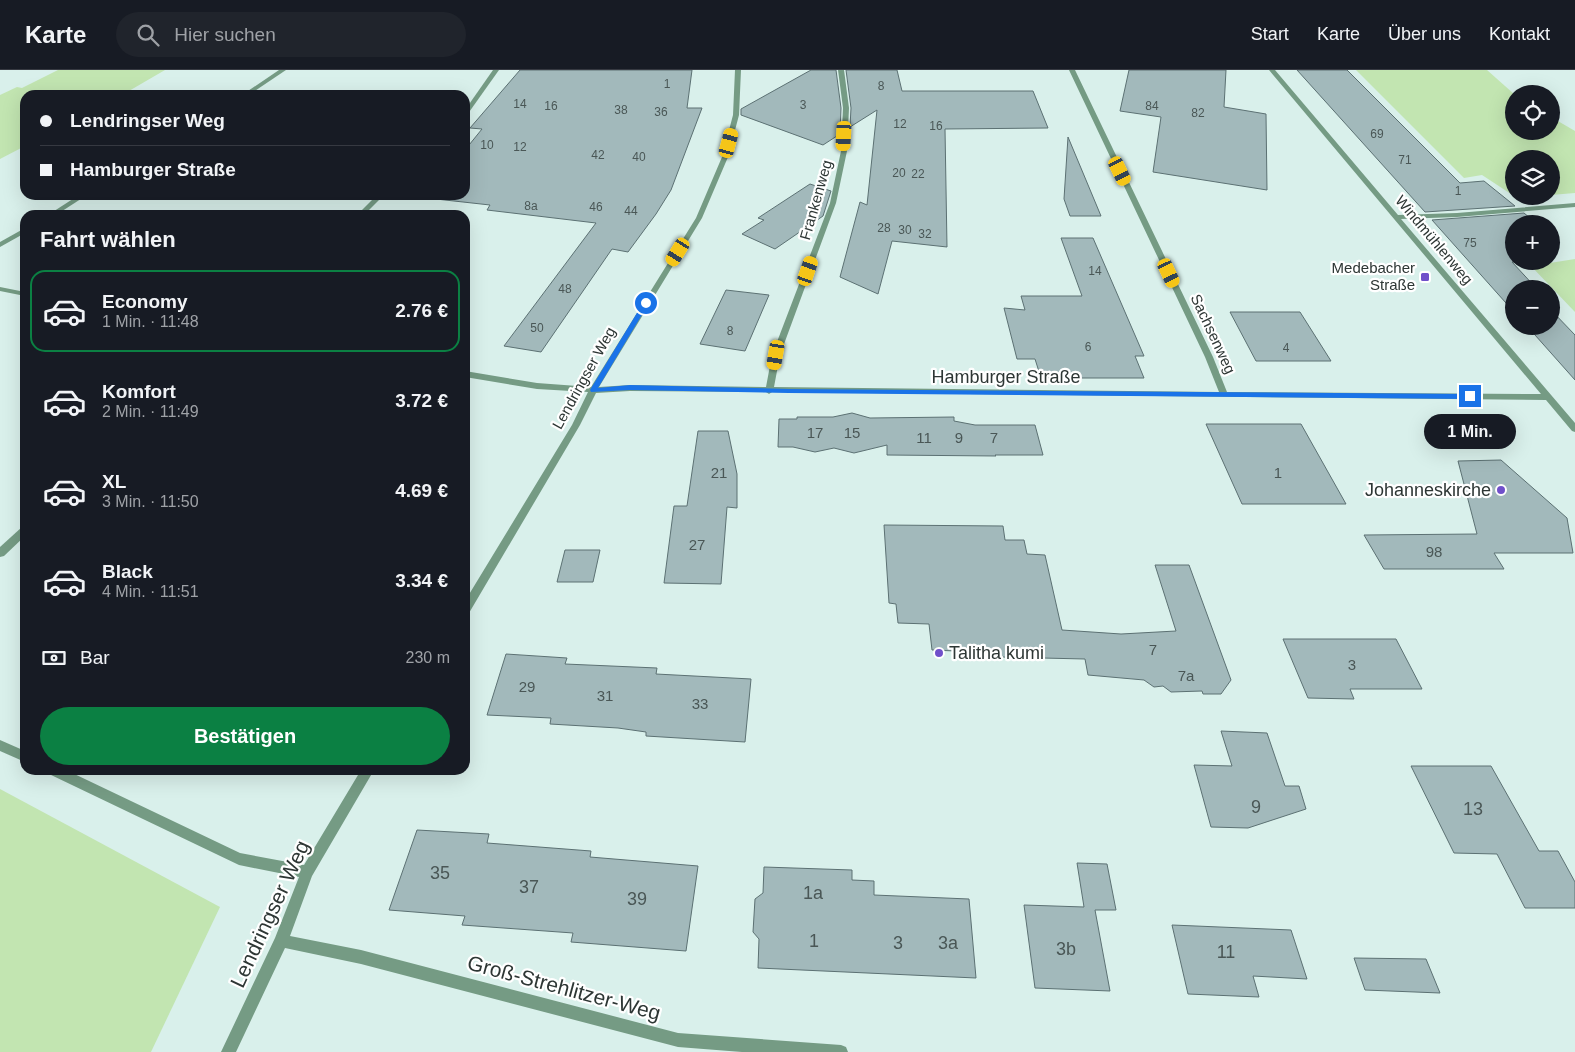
<!DOCTYPE html>
<html lang="de">
<head>
<meta charset="utf-8">
<style>
  body { margin:0; font-family:Arial,sans-serif; background:#20242c; color:#f1f3f6; height:100vh; display:flex; flex-direction:column; font-size:19px; white-space:nowrap }
  * { box-sizing:border-box; margin:0 }
  p { font-size:16px; color:#9ea1a6 }
  .icon { flex:none; width:28px; height:28px; fill:none; stroke:currentColor; stroke-width:2; stroke-linecap:round; stroke-linejoin:round }
  .map { position:relative; flex:1; overflow:hidden }
  .sheet { position:absolute; left:20px; top:140px; width:450px; height:565px; display:flex; flex-direction:column; background:#171b24; border-radius:15px; box-shadow:0 5px 20px #0002 }
  .sheet>* { flex:none }
  .banner { position:absolute; left:20px; top:20px; width:450px; height:110px; border-radius:15px; box-shadow:0 5px 20px #0002; display:grid; align-content:center; height:110px; padding:0 20px; background:#171b24 }
  .buttons { position:absolute; left:1505px; top:15px; display:grid; gap:10px }
  .buttons a { display:grid; place-items:center; width:55px; height:55px; border-radius:50%; background:#171b24; box-shadow:0 5px 20px #0002; font-size:25px }
  .end { position:absolute; width:22px; height:22px; margin:-11px; border:6px solid #1a73e8; background:#fff; box-shadow:0 0 0 2px #fff }
  .from { border-radius:50% }
  .bubble { position:absolute; height:35px; border-radius:18px; background:#171b24; box-shadow:0 5px 20px #0002; font-size:16px; font-weight:800; line-height:35px; text-align:center }
  .car { position:absolute; width:15px; height:30px; margin:-15px -8px; border-radius:6px; box-shadow:0 0 4px 1px #0007; background:linear-gradient(#f5c518 24%,#345 0 40%,#f5c518 0 76%,#345 0 86%,#f5c518 0) }
  .banner b { display:flex; align-items:center; gap:18px; height:48px; font-size:19px }
  .banner b+b { border-top:1px solid #363941 }
  .banner i { width:12px; height:12px; background:#f1f3f6 }
  ul { padding:0; list-style:none }
  li { display:flex; align-items:center; gap:15px; height:82px; margin:0 10px 8px; padding:0 10px; border:2px solid transparent; border-radius:15px }
  li div { flex:1 }
  li b { display:block; font-size:19px }
  li em { font-style:normal; font-weight:800 }
  li.on { border-color:#0b8043 }
  li>.icon { width:45px; height:45px; stroke-width:1.5 }
  h2 { padding:0 20px; font-size:22px; line-height:60px }
  .pay { display:flex; align-items:center; gap:12px; height:55px; padding:0 20px; font-size:19px }
  .pay p { margin-inline-start:auto }
  .action { display:flex; gap:10px; margin-top:auto; padding:10px 20px }
  .action a { flex:1; height:58px; border-radius:30px; background:#0b8043; color:#fff; font-size:20px; font-weight:800; line-height:58px; text-align:center }
  header { display:flex; align-items:center; gap:30px; box-sizing:border-box; height:70px; padding:0 25px; background:#171b24; border-bottom:1px solid #363941 }
  header strong { font-size:24px }
  nav { display:flex; gap:28px; margin-inline-start:auto; font-size:18px }
  .search { width:350px; height:45px; background:#20242c; display:flex; align-items:center; gap:12px; box-sizing:border-box; padding:0 18px; border-radius:28px; color:#9ea1a6; font-size:19px }
  .map>svg:first-child { display:block }
  .green { fill:#c2e5b1 }
  .building { fill:#a2b9bb; stroke:#5c7173 }
  .lines { fill:none; stroke-linecap:round; stroke-linejoin:round }
  .street { fill:#759b84; fill-rule:evenodd }
  .route { fill:#1a73e8 }
  .poi-dot { fill:#7050ca; stroke:#fff; stroke-width:2 }
  .labels { text-anchor:middle; stroke-width:4.5; stroke-linejoin:round; paint-order:stroke }
  .far-number-label { font-size:12px; fill:#4a5756 }
  .far-street-label { font-size:15px; fill:#2d3634; stroke:#fff }
  .far-poi-label { font-size:15px; fill:#2d3634; stroke:#fff; text-anchor:end }
  .number-label { font-size:15px; fill:#4a5756 }
  .street-label { font-size:18px; fill:#2d3634; stroke:#fff }
  .poi-label { font-size:18px; fill:#2d3634; stroke:#fff; text-anchor:end }
  .near-number-label { font-size:18px; fill:#4a5756 }
  .near-street-label { font-size:21px; fill:#2d3634; stroke:#fff }
</style>
</head>
<body>
<header>
<strong>Karte</strong>
<div class="search"><svg class="icon" aria-label="search" viewBox="0 0 24 24"><circle cx="10" cy="10" r="6"/><path d="M15 15l6 6"/></svg>Hier suchen</div>
<nav><a>Start</a><a>Karte</a><a>Über uns</a><a>Kontakt</a></nav>
</header>
<div class="map">
<svg width="1575" height="982" viewBox="0 0 1575 982">
  <rect width="100%" height="100%" fill="#d9f0eb"/>
  <!-- green -->
  <g class="green">
    <path d="M58 0H165L122 25H25V76L0 89V25L17 17 22 18Z"/>
    <path d="M1356 0H1487L1514 24V61H1551V47L1575 61V123L1551 125V89H1514V126L1482 105 1464 108Z"/>
    <path d="M1575 189V242L1531 196Z"/>
    <path d="M0 719 220 837 151 982H0Z"/>
  </g>
  <!-- building -->
  <g class="building">
    <path d="M520 0H692L687 38H702L671 120 656 144 628 182 612 179 541 282 504 276 596 153 487 140 490 135 427 128 429 125H465V80L482 59 470 58Z"/>
    <path d="M811 0H836L841 38 840 64 823 75 741 45V39Z"/>
    <path d="M846 0H897L902 21H1033L1048 58 945 59 947 177 892 171 878 224 840 207 860 132 867 135 877 40 850 57 851 38Z"/>
    <path d="M1129 0H1226L1224 37 1266 44 1267 120 1153 102 1161 47 1120 41Z"/>
    <path d="M1297 0H1347L1460 113 1484 111 1515 136 1425 142Z"/>
    <path d="M1068 67 1101 146H1070L1064 129Z"/>
    <path d="M810 114 831 121 823 146 775 179 742 164 764 150 758 148Z"/>
    <path d="M1524 143 1537 154H1514V191L1545 192H1512L1537 219H1514V242L1432 150Z"/>
    <path d="M1061 168H1093L1144 286H1135L1144 308H1041L1035 289H1017L1004 238 1025 240 1021 226H1082Z"/>
    <path d="M726 220 769 225 745 281 700 274Z"/>
    <path d="M1551 240 1575 265V310L1527 256H1551Z"/>
    <path d="M1230 242H1300L1331 291H1256Z"/>
    <path d="M852 343 870 348 954 347V351L975 355H1035L1043 385H995L996 386 887 385V375L854 383 834 378 815 382 793 377H778L779 349H797V347H833Z"/>
    <path d="M1206 354H1301L1346 434H1242Z"/>
    <path d="M698 361H728L737 404V438L727 437 721 514 664 513 674 436H687Z"/>
    <path d="M1501 390 1567 448 1573 483H1494L1504 499H1384L1364 465 1477 464 1458 391Z"/>
    <path d="M884 455 1003 456 1005 470H1024L1027 484 1045 485 1062 560 1121 564 1176 561 1155 495H1189L1231 610 1221 624H1203L1202 621 1171 622 1163 616 1154 617 1144 610 1088 605 1085 589 957 586 956 581 932 580 929 554 898 553 896 534 889 533Z"/>
    <path d="M565 480H600L593 512H557Z"/>
    <path d="M1283 569H1396L1422 619H1350L1354 629 1308 628Z"/>
    <path d="M506 584 567 588 565 594 657 598 656 604 751 609 745 672 646 666V662L618 658 550 654 551 648 487 645Z"/>
    <path d="M1221 661 1267 663 1285 716H1299L1306 739 1248 758 1211 757 1194 695 1232 696Z"/>
    <path d="M1411 696H1491L1539 781H1558L1575 812V838H1525L1497 784 1454 783Z"/>
    <path d="M417 760 489 764 487 773 591 781 590 787 698 796 686 881 571 872 573 863 462 855 465 846 389 840Z"/>
    <path d="M1077 793 1107 794 1116 840H1095L1110 921 1035 918 1024 835 1084 837Z"/>
    <path d="M764 797 852 800V810L874 811V825L969 829 976 908 758 898 759 869 753 862 755 829 763 823Z"/>
    <path d="M1172 855 1291 860 1307 909 1253 906 1259 927 1188 924Z"/>
    <path d="M1354 888 1426 889 1440 923 1365 920Z"/>
  </g>
  <g class="lines">
    <!-- street -->
    <g class="street">
      <path d="M279 0H286L249 25H242Z"/>
      <path d="M493 0H499L467 45 465 46V40Z"/>
      <path d="M735 0H741L739 45 728 87 702 148 599 317 630 315 766 317 772 285 830 133 841 81 843 38 838 0H844L849 38 847 81 836 133 780 285 774 317 1219 322 1205 287 1069 0H1075L1213 287 1227 322 1541 324 1269 0H1275L1398 145 1457 143 1575 133V137L1457 147 1401 149 1575 353V362L1572 361 1546 330 772 322 769 324 766 322 630 321 596 323 580 355 469 543 465 544V531L572 355 588 322 537 319 465 307V301L537 313 591 317 696 148 722 87 733 45Z"/>
      <path d="M79 125H87L56 145H48Z"/>
      <path d="M377 125H384L364 145H357Z"/>
      <path d="M25 158V163L0 177V172Z"/>
      <path d="M0 217 25 222V226L0 221Z"/>
      <path d="M25 456V466L4 486 0 487V477L22 457Z"/>
      <path d="M0 670 25 681V692L0 681Z"/>
      <path d="M47 700H66L240 783 304 795 361 700H374L312 806 290 866 361 880 678 963 841 975 846 977 848 982H742L678 977 361 894 285 878 236 982H221L275 868 299 807 239 795 49 704Z"/>
    </g>
  </g>
  <!-- route -->
  <path class="route" d="M646 231 649 233 598 318 630 315 789 319 1470 324 1474 326 1470 329 789 323 630 320 591 322 590 320 643 233Z"/>
  <!-- markers -->
  <g class="poi-dot">
    <rect x="1420" y="202" width="10" height="10" rx="2.5"/>
    <circle cx="1501" cy="420" r="5"/>
    <circle cx="939" cy="583" r="5"/>
  </g>
  <g class="labels">
    <!-- far-number labels -->
    <g class="far-number-label">
      <text x="667" y="18">1</text>
      <text x="881" y="20">8</text>
      <text x="520" y="38">14</text>
      <text x="803" y="39">3</text>
      <text x="551" y="40">16</text>
      <text x="1152" y="40">84</text>
      <text x="621" y="44">38</text>
      <text x="661" y="46">36</text>
      <text x="1198" y="47">82</text>
      <text x="900" y="58">12</text>
      <text x="936" y="60">16</text>
      <text x="1377" y="68">69</text>
      <text x="487" y="79">10</text>
      <text x="520" y="81">12</text>
      <text x="598" y="89">42</text>
      <text x="639" y="91">40</text>
      <text x="1405" y="94">71</text>
      <text x="899" y="107">20</text>
      <text x="918" y="108">22</text>
      <text x="1458" y="125">1</text>
      <text x="531" y="140">8a</text>
      <text x="596" y="141">46</text>
      <text x="631" y="145">44</text>
      <text x="884" y="162">28</text>
      <text x="905" y="164">30</text>
      <text x="925" y="168">32</text>
      <text x="1470" y="177">75</text>
      <text x="1095" y="205">14</text>
      <text x="565" y="223">48</text>
      <text x="537" y="262">50</text>
      <text x="730" y="265">8</text>
      <text x="1088" y="281">6</text>
      <text x="1286" y="282">4</text>
    </g>
    <!-- far-street labels -->
    <g class="far-street-label">
      <text transform="translate(816 130) rotate(-74)" y="5">Frankenweg</text>
      <text transform="translate(1434 170) rotate(50)" y="5">Windmühlenweg</text>
      <text transform="translate(1213 264) rotate(65)" y="5">Sachsenweg</text>
      <text transform="translate(584 308) rotate(-61)" y="5">Lendringser Weg</text>
    </g>
    <!-- far-poi labels -->
    <g class="far-poi-label">
      <text x="1415" y="203">Medebacher<tspan x="1415" dy="17">Straße</tspan></text>
    </g>
    <!-- number labels -->
    <g class="number-label">
      <text x="815" y="368">17</text>
      <text x="852" y="368">15</text>
      <text x="924" y="373">11</text>
      <text x="959" y="373">9</text>
      <text x="994" y="373">7</text>
      <text x="719" y="408">21</text>
      <text x="1278" y="408">1</text>
      <text x="697" y="480">27</text>
      <text x="1434" y="487">98</text>
      <text x="1153" y="585">7</text>
      <text x="1352" y="600">3</text>
      <text x="1186" y="611">7a</text>
      <text x="527" y="622">29</text>
      <text x="605" y="631">31</text>
      <text x="700" y="639">33</text>
    </g>
    <!-- street labels -->
    <g class="street-label">
      <text x="1006" y="313">Hamburger Straße</text>
    </g>
    <!-- poi labels -->
    <g class="poi-label">
      <text x="1491" y="426">Johanneskirche</text>
      <text x="949" y="589" text-anchor="start">Talitha kumi</text>
    </g>
    <!-- near-number labels -->
    <g class="near-number-label">
      <text x="1256" y="743">9</text>
      <text x="1473" y="745">13</text>
      <text x="440" y="809">35</text>
      <text x="529" y="823">37</text>
      <text x="813" y="829">1a</text>
      <text x="637" y="835">39</text>
      <text x="814" y="877">1</text>
      <text x="898" y="879">3</text>
      <text x="948" y="879">3a</text>
      <text x="1066" y="885">3b</text>
      <text x="1226" y="888">11</text>
    </g>
    <!-- near-street labels -->
    <g class="near-street-label">
      <text transform="translate(270 844) rotate(-65)" y="7">Lendringser Weg</text>
      <text transform="translate(564 918) rotate(15)" y="7">Groß-Strehlitzer-Weg</text>
    </g>
  </g>
</svg>
<div class="buttons">
<a><svg class="icon" aria-label="locate" viewBox="0 0 24 24"><circle cx="12" cy="12" r="6"/><path d="M12 2v4M12 18v4M2 12h4M18 12h4"/></svg></a>
<a><svg class="icon" aria-label="layers" viewBox="0 0 24 24"><path d="M12 4l9 5-9 5-9-5zM3 14l9 5 9-5"/></svg></a>
<a>+</a>
<a>−</a>
</div>
<i class="end from" style="left:646px;top:233px"></i>
<i class="end" style="left:1470px;top:326px"></i>
<div class="bubble" style="left:1424px;top:344px;width:92px">1 Min.</div>
<i class="car" style="left:844px;top:66px;rotate:183deg"></i>
<i class="car" style="left:729px;top:73px;rotate:15deg"></i>
<i class="car" style="left:1120px;top:101px;rotate:154deg"></i>
<i class="car" style="left:678px;top:182px;rotate:212deg"></i>
<i class="car" style="left:808px;top:201px;rotate:19deg"></i>
<i class="car" style="left:1169px;top:203px;rotate:155deg"></i>
<i class="car" style="left:776px;top:285px;rotate:190deg"></i>
<div class="banner">
<b><i class="from"></i>Lendringser Weg</b>
<b><i></i>Hamburger Straße</b>
</div>
<section class="sheet">
<h2>Fahrt wählen</h2>
<ul>
<li class="on"><svg class="icon" aria-label="car" viewBox="0 0 24 24"><path d="M5 17H2v-5l4-1 3-4h7l3 4 3 1v5h-3M9 17h6M6 11h13"/><circle cx="7" cy="17" r="2"/><circle cx="17" cy="17" r="2"/></svg><div><b>Economy</b><p>1 Min. · 11:48</p></div><em>2.76 €</em></li>
<li><svg class="icon" aria-label="car" viewBox="0 0 24 24"><path d="M5 17H2v-5l4-1 3-4h7l3 4 3 1v5h-3M9 17h6M6 11h13"/><circle cx="7" cy="17" r="2"/><circle cx="17" cy="17" r="2"/></svg><div><b>Komfort</b><p>2 Min. · 11:49</p></div><em>3.72 €</em></li>
<li><svg class="icon" aria-label="car" viewBox="0 0 24 24"><path d="M5 17H2v-5l4-1 3-4h7l3 4 3 1v5h-3M9 17h6M6 11h13"/><circle cx="7" cy="17" r="2"/><circle cx="17" cy="17" r="2"/></svg><div><b>XL</b><p>3 Min. · 11:50</p></div><em>4.69 €</em></li>
<li><svg class="icon" aria-label="car" viewBox="0 0 24 24"><path d="M5 17H2v-5l4-1 3-4h7l3 4 3 1v5h-3M9 17h6M6 11h13"/><circle cx="7" cy="17" r="2"/><circle cx="17" cy="17" r="2"/></svg><div><b>Black</b><p>4 Min. · 11:51</p></div><em>3.34 €</em></li>
</ul>
<div class="pay"><svg class="icon" aria-label="cash" viewBox="0 0 24 24"><path d="M3 7h18v10H3z"/><circle cx="12" cy="12" r="2"/></svg>Bar<p>230 m</p></div>
<div class="action"><a>Bestätigen</a></div>
</section>
</div>
</body>
</html>
